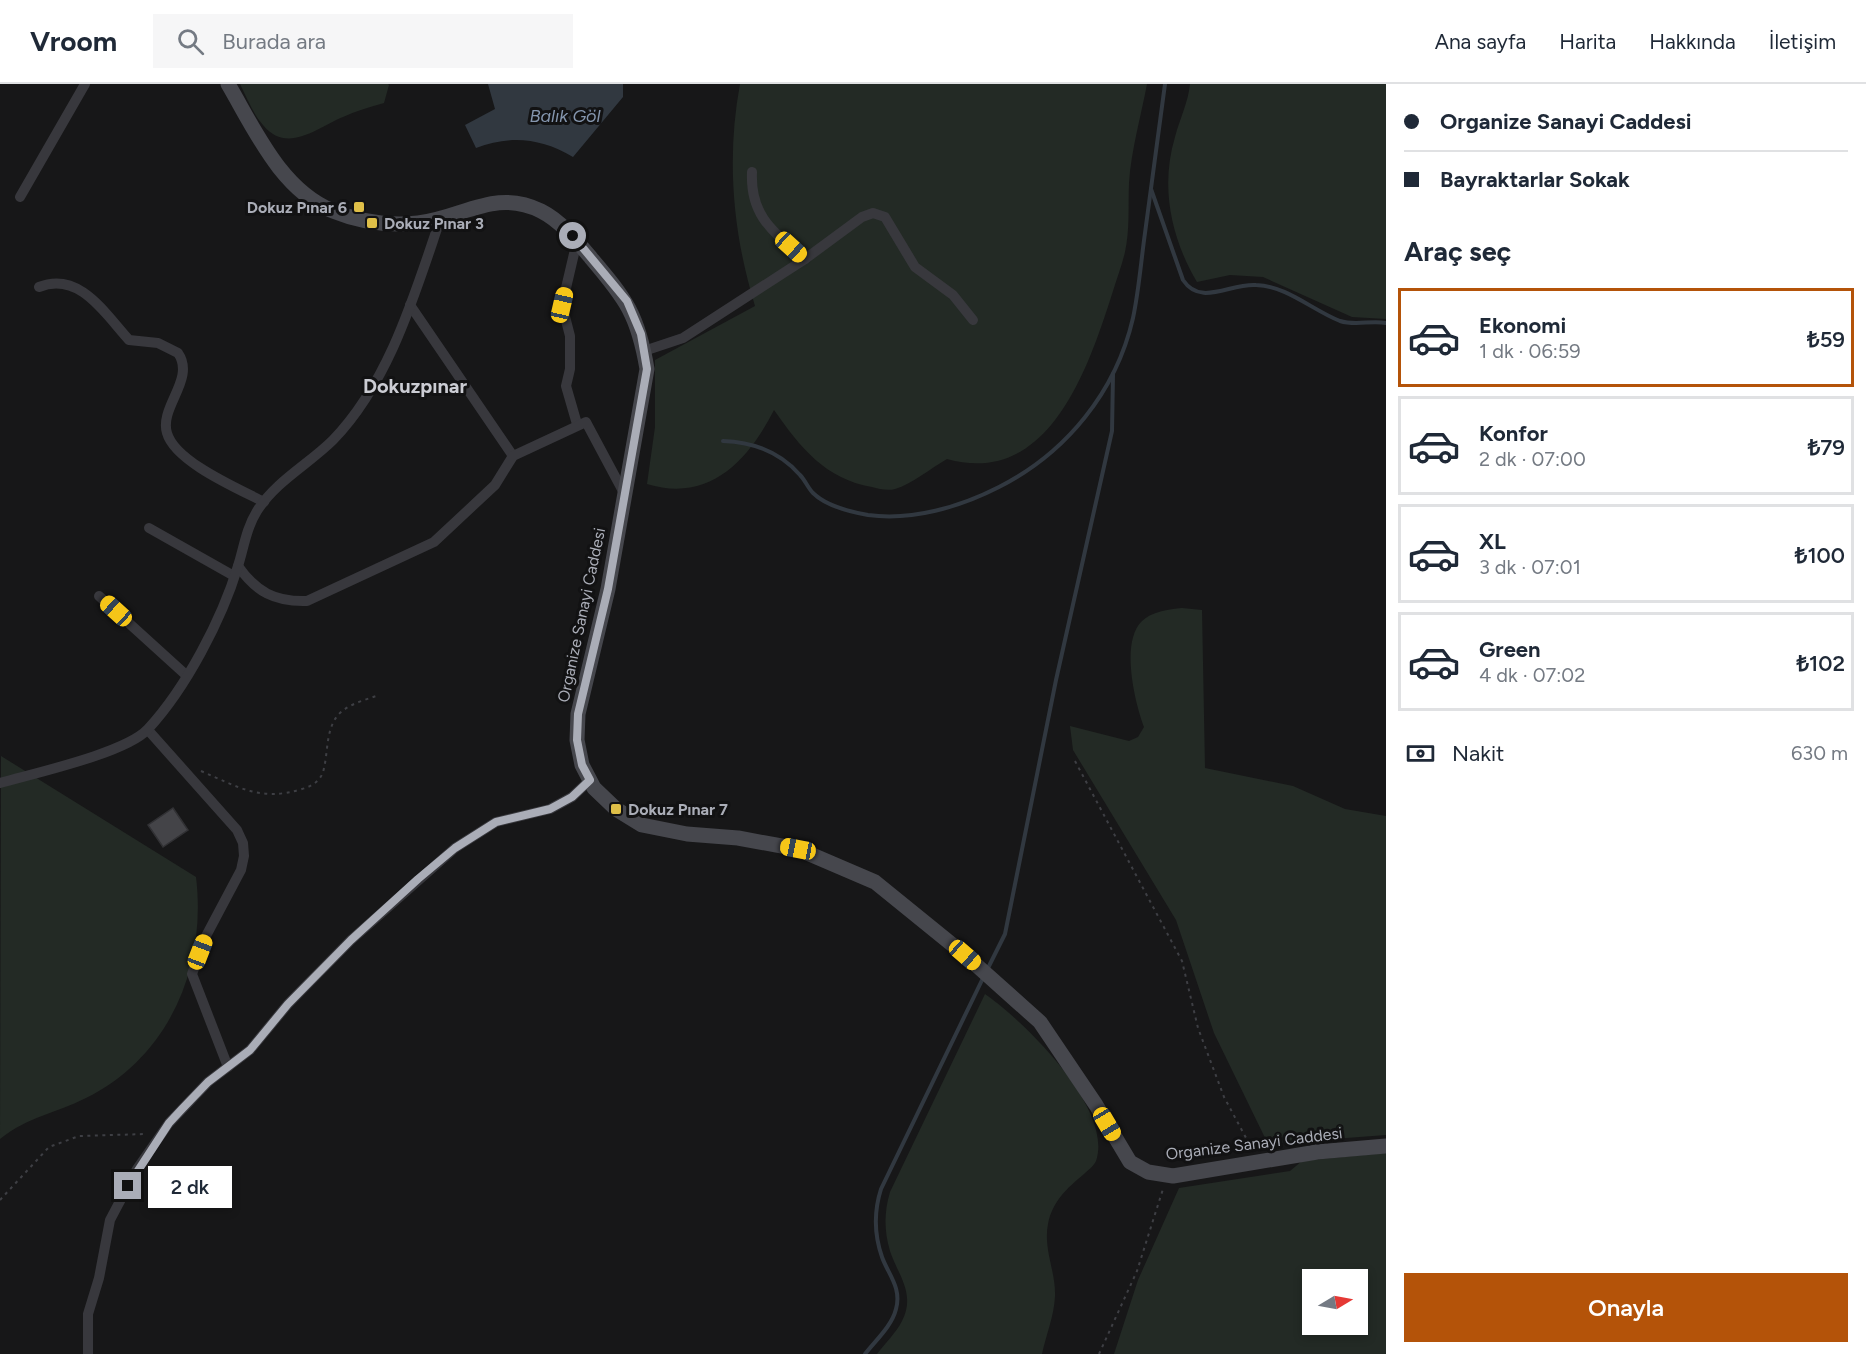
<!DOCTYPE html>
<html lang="tr">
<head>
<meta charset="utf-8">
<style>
  body { margin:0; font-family:Figtree,sans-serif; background:#f6f6f7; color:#1f2937; height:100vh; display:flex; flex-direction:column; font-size:22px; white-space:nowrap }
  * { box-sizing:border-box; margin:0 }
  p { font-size:20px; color:#747a83 }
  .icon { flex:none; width:33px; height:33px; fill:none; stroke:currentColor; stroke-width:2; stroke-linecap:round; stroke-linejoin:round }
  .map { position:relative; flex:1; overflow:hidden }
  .side { display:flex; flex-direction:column; background:#fff; width:480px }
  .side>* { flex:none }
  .guide { display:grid; align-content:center; height:132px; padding:0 18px; background:#fff }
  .needle { width:39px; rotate:80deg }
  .tools { position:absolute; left:1302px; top:1185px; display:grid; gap:12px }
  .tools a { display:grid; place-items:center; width:66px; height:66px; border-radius:0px; background:#fff; box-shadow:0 3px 9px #0003; font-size:30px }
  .end { position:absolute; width:27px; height:27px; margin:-14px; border:8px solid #aaadb7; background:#111; box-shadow:0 0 0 3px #111 }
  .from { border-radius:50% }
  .bubble { position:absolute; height:42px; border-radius:0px; background:#fff; box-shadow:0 3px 9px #0003; font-size:20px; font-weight:600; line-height:42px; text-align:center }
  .car { position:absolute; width:18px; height:36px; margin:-18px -9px; border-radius:8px; box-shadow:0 0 4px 2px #0007; background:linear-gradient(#f5c518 24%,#345 0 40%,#f5c518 0 76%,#345 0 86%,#f5c518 0) }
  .guide b { display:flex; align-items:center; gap:21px; height:57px; font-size:22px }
  .guide b+b { border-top:2px solid #e0e1e3 }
  .guide i { width:15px; height:15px; background:#1f2937 }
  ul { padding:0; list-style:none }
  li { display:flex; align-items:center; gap:18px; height:99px; margin:0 12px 9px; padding:0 6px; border:3px solid #e0e1e3; border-radius:0px }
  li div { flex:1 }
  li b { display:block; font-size:22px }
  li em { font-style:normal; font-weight:600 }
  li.active { border-color:#b45309 }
  li>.icon { width:54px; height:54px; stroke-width:1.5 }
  h2 { padding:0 18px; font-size:27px; line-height:72px }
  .pay { display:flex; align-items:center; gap:15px; height:66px; padding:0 18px; font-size:22px }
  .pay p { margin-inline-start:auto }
  .button { display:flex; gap:12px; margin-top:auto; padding:12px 18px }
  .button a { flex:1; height:69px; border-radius:0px; background:#b45309; color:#fff; font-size:24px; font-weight:600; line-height:69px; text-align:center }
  header { display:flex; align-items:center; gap:36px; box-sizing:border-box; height:84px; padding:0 30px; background:#fff; border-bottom:2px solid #e0e1e3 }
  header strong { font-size:28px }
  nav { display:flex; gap:33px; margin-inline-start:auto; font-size:21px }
  .search { width:420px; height:54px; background:#f6f6f7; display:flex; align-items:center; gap:15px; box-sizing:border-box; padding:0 21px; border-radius:0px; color:#747a83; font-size:22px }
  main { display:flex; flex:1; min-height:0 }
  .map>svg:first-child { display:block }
  .green { fill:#232a25; fill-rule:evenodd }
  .water { fill:#313840 }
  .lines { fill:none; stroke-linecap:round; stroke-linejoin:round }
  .stream { stroke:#313840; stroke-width:4 }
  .building { fill:#444448; stroke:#313134; stroke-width:1.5 }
  .path { stroke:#3e3f44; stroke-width:2; stroke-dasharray:3 4.5; stroke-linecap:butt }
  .street { stroke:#38383d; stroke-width:10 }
  .secondary { stroke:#46474d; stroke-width:15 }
  .route { stroke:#aaadb7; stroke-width:8 }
  .poi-dot { fill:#dfbf48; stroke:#121213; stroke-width:2 }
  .labels { text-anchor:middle; stroke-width:6; stroke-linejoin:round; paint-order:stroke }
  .poi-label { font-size:16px; font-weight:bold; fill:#aaadb7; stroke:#121213; text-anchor:start }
  .street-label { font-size:16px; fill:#aaadb7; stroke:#121213 }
  .water-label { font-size:18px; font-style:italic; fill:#8596ae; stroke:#121213 }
  .quarter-label { font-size:20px; font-weight:bold; fill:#cbccd3; stroke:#121213 }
</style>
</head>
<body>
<header>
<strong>Vroom</strong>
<div class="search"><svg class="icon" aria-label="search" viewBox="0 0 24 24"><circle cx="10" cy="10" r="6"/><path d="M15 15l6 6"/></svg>Burada ara</div>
<nav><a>Ana sayfa</a><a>Harita</a><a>Hakkında</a><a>İletişim</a></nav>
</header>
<main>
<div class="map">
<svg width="1386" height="1270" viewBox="0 0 1386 1270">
  <rect width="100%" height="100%" fill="#171718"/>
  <!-- green -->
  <g class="green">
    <path d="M240 0H388L389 1 384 19C370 23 356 27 343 33 318 43 287 71 263 41 253 30 247 14 240 0Z"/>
    <path d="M740 0H1147C1141 32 1131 67 1129 99 1128 123 1130 145 1125 168 1122 181 1117 194 1113 207 1089 282 1050 404 947 375 931 384 912 400 895 405 888 407 879 405 872 403 825 395 800 363 774 326 748 377 709 419 647 400L655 343V276L755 222C733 150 726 75 740 0Z"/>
    <path d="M1190 0H1386V235L1352 233 1263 193 1230 191 1197 198C1171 154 1160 103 1175 53 1180 34 1188 19 1190 0Z"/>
    <path d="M1182 524 1202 526 1205 684 1293 702 1345 725 1386 732V1051L1268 1060 1214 949 1176 836 1073 666 1070 642 1129 657 1138 653 1144 643C1135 619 1120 558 1142 537 1151 528 1169 525 1182 524Z"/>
    <path d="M1 672 196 793C207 883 169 973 86 1014 54 1030 29 1032 0 1055Z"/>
    <path d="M985 910C1024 937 1114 1025 1096 1077 1094 1082 1088 1086 1084 1090 1067 1104 1052 1118 1048 1140 1043 1165 1056 1188 1055 1212 1054 1233 1046 1251 1042 1270H877C885 1259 896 1249 902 1237 916 1210 898 1191 890 1167 884 1147 884 1128 890 1108Z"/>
    <path d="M1386 1069V1270H1114L1138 1196 1179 1104 1290 1087 1302 1077ZM1312 1196H1358V1240H1312Z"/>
  </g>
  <!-- water -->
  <path class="water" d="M488 0H623V13L573 73C541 54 510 51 476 64L465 41 495 25Z"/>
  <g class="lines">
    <!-- stream -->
    <g class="stream">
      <path d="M1151 105 1183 196C1201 223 1230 199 1256 201 1287 202 1312 226 1340 237 1356 242 1371 236 1386 239"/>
      <path d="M723 357C752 358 780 368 800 391 805 396 808 404 813 409 826 422 851 428 868 431 912 437 960 423 999 403 1066 369 1116 308 1133 234 1139 206 1141 177 1145 149 1152 99 1158 50 1165 0"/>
      <path d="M987 886 1005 850 1056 596 1112 347 1113 290"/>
      <path d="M865 1270C875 1257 892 1242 896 1225 902 1204 888 1190 882 1173 874 1150 874 1127 881 1105L984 892"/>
    </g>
  </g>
  <!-- building -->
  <path class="building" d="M173 724 188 746 163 763 148 741Z"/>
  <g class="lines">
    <!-- path -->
    <g class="path">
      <path d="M1075 677 1182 877 1198 944 1224 1013 1252 1065"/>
      <path d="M201 687C238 703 261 718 302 705 313 702 322 696 324 684 328 668 326 645 338 631 348 620 365 616 379 611"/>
      <path d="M0 1116 49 1063 79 1052 146 1050"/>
      <path d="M1099 1270 1137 1187 1163 1105"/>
    </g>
    <!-- street -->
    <g class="street">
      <path d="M752 88C750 133 774 148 805 175"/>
      <path d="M20 113 85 0"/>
      <path d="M39 203C80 187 105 230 129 256L158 259 178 269C196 295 159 323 167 349 175 378 239 405 264 418"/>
      <path d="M410 221 513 372"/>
      <path d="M644 267 683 254 805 175 862 133 873 129 885 133 915 183 953 211 973 236"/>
      <path d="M577 340 566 302 570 285V252L562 221 577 157"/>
      <path d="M149 444 234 492"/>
      <path d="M238 482C256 508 275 518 307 517L434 458 495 401 513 372 586 338 625 411"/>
      <path d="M99 512 186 591"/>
      <path d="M148 646 237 746 243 759 244 772 241 786 206 852 192 890 228 983"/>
      <path d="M0 699C35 689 126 669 148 645 186 604 222 535 238 482 244 463 246 445 257 427 276 397 309 380 333 356 390 297 415 209 441 133"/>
      <path d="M88 1270V1230L99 1194 110 1136 137 1085 169 1039 208 998 250 966 288 920 351 856 455 764 496 738 550 725 572 713 590 696"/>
    </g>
    <!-- secondary -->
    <path class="secondary" d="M228 0C255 46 281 106 333 127 360 138 389 142 418 139 463 134 495 104 541 127 561 137 577 157 591 174 626 215 638 231 647 285L608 505 578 630 577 656 582 681 594 704 616 725 642 741 687 750 738 754 798 765 875 798 965 871 1040 938 1096 1021 1130 1078 1148 1088 1173 1092 1317 1068 1386 1062"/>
  </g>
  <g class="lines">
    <!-- route -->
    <path class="route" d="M128 1102 169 1039 182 1025 208 998 250 966 288 920 351 856 418 795 455 764 496 738 550 725 572 713 590 696 582 681 577 656 578 630 608 505 647 285 641 250 627 217 573 152"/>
  </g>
  <!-- markers -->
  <g class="poi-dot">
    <rect x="353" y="117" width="12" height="12" rx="3"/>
    <rect x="366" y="133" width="12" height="12" rx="3"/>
    <rect x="610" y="719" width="12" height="12" rx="3"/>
  </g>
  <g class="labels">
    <!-- poi labels -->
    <g class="poi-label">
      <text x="347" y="129" text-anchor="end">Dokuz Pınar 6</text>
      <text x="384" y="145">Dokuz Pınar 3</text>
      <text x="628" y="731">Dokuz Pınar 7</text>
    </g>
    <!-- street labels -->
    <g class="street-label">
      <text transform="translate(581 531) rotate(-78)" y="6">Organize Sanayi Caddesi</text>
      <text transform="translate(1254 1059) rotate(-7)" y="6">Organize Sanayi Caddesi</text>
    </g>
    <!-- water labels -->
    <g class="water-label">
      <text x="565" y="38">Balık Göl</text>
    </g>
    <!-- quarter labels -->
    <g class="quarter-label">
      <text x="415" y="309">Dokuzpınar</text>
    </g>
  </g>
</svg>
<div class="tools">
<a><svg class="needle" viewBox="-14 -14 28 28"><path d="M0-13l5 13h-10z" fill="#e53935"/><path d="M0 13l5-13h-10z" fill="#747a83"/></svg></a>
</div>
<i class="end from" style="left:573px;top:152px"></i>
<i class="end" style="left:128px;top:1102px"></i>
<div class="bubble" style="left:148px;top:1082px;width:84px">2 dk</div>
<i class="car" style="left:791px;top:163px;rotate:132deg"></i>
<i class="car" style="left:562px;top:221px;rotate:13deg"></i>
<i class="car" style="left:116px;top:527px;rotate:312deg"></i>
<i class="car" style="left:798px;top:765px;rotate:281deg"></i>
<i class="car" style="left:200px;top:868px;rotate:21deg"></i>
<i class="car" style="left:965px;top:871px;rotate:131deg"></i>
<i class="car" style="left:1107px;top:1040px;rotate:149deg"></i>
</div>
<section class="side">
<div class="guide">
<b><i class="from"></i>Organize Sanayi Caddesi</b>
<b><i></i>Bayraktarlar Sokak</b>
</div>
<h2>Araç seç</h2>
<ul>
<li class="active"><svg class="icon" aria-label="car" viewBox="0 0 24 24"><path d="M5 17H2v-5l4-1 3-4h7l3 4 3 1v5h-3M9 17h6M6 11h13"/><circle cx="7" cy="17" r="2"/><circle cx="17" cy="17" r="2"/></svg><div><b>Ekonomi</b><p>1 dk · 06:59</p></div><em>₺59</em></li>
<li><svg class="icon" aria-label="car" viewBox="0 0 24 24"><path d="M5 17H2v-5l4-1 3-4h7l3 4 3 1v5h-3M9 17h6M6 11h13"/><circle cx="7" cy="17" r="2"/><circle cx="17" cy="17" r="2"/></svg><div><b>Konfor</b><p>2 dk · 07:00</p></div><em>₺79</em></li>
<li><svg class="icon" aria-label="car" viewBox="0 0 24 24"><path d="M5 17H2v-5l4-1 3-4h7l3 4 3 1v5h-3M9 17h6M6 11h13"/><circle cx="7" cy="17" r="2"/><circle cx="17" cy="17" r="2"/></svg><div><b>XL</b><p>3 dk · 07:01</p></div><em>₺100</em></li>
<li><svg class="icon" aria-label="car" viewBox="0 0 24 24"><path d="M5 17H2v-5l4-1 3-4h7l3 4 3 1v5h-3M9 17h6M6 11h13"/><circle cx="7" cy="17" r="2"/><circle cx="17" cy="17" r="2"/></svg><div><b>Green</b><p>4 dk · 07:02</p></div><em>₺102</em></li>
</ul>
<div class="pay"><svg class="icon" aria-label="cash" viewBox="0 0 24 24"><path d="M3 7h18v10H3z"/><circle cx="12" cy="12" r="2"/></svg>Nakit<p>630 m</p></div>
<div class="button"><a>Onayla</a></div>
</section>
</main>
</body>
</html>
